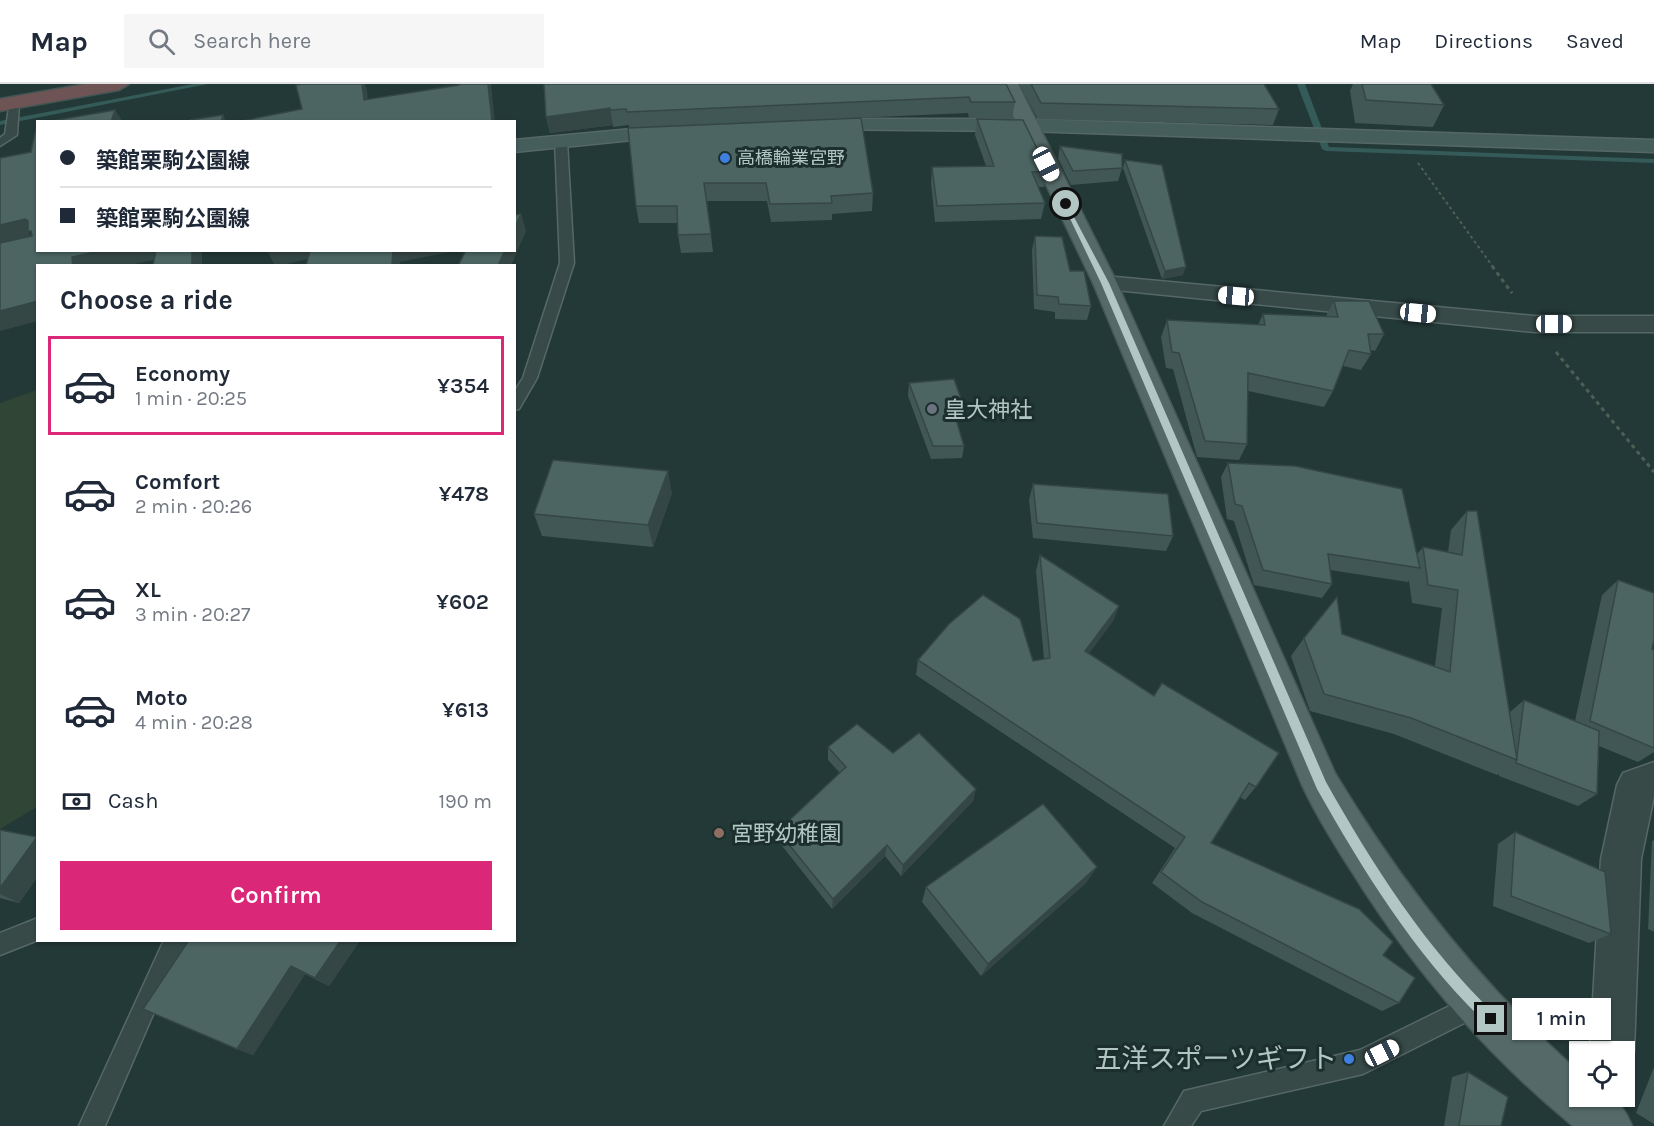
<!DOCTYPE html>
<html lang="en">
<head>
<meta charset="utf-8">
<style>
  body { margin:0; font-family:Karla,"Noto Sans JP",sans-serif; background:#f6f6f7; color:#1f2937; height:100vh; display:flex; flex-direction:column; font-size:22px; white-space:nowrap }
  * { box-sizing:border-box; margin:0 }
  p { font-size:20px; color:#747a83 }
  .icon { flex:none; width:33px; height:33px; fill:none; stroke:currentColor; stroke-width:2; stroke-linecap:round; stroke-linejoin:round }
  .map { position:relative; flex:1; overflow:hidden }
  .side { position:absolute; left:36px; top:180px; width:480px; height:678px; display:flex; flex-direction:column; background:#fff; border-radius:0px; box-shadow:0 2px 4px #0004 }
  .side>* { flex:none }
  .guide { position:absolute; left:36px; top:36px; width:480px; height:132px; border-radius:0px; box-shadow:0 2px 4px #0004; display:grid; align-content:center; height:132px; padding:0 24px; background:#fff }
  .controls { position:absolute; left:1569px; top:957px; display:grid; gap:12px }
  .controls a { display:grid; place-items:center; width:66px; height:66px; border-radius:0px; background:#fff; box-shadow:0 2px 4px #0004; font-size:30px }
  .end { position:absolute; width:27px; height:27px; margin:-14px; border:8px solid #b2c6c4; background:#111; box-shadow:0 0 0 3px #111 }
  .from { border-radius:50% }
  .bubble { position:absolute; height:42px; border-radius:0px; background:#fff; box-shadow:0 2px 4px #0004; font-size:20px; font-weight:600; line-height:42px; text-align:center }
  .car { position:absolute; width:18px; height:36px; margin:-18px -9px; border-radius:8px; box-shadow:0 0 4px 2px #0007; background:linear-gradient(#fff 24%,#345 0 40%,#fff 0 76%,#345 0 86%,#fff 0) }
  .guide b { display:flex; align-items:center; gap:21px; height:57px; font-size:22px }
  .guide b+b { border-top:2px solid #e0e1e3 }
  .guide i { width:15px; height:15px; background:#1f2937 }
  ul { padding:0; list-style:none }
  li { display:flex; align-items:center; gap:18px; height:99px; margin:0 12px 9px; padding:0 12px; border:3px solid transparent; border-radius:0px }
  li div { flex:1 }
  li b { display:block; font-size:22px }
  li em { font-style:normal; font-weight:600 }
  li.current { border-color:#db2777 }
  li>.icon { width:54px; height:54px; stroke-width:1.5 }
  h2 { padding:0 24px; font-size:27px; line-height:72px }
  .pay { display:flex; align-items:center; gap:15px; height:66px; padding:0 24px; font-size:22px }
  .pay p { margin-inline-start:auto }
  .primary-button { display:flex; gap:12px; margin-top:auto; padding:12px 24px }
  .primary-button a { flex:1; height:69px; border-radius:0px; background:#db2777; color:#fff; font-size:24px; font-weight:600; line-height:69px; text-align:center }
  header { display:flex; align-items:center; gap:36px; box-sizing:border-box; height:84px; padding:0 30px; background:#fff; border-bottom:2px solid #e0e1e3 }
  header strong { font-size:28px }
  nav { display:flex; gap:33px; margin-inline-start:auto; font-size:21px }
  .search { width:420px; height:54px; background:#f6f6f7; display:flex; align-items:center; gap:15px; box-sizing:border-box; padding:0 21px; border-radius:0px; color:#747a83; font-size:22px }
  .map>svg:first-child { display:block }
  .green { fill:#304535 }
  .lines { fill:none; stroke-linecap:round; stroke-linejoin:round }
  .stream { fill:#345b58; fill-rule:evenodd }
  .lane-casing { stroke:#556866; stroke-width:3 }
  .street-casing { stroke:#556866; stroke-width:3 }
  .secondary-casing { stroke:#556866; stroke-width:3 }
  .primary-casing { stroke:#435654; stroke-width:3 }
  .highway-casing { stroke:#425553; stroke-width:3 }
  .path-far1 { stroke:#4c6155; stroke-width:2; stroke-dasharray:3 3; stroke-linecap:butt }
  .path { stroke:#4c6155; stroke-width:3; stroke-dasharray:4 4; stroke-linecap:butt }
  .lane { fill:#374a48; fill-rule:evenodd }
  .street { fill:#374a48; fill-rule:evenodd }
  .secondary { fill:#455d5b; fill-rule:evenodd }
  .primary { fill:#556a68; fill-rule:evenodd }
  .highway { fill:#6f5456; fill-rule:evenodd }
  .wall { fill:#415755 }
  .shaded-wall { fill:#354745 }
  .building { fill:#4c6563; stroke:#354745; stroke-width:1.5 }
  .route { fill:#b2c6c4 }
  .shop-dot { fill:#3f7fe0; stroke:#1c2f2d; stroke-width:2 }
  .worship-dot { fill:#6b7280; stroke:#1c2f2d; stroke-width:2 }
  .education-dot { fill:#8d6e63; stroke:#1c2f2d; stroke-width:2 }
  .labels { text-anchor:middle; stroke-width:6; stroke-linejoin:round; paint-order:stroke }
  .far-poi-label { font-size:18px; fill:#b2c6c4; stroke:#1c2f2d; text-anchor:start }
  .poi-label { font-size:22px; fill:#b2c6c4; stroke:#1c2f2d; text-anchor:start }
  .near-poi-label { font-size:27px; fill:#b2c6c4; stroke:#1c2f2d; text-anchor:end }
</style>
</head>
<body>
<header>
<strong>Map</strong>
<div class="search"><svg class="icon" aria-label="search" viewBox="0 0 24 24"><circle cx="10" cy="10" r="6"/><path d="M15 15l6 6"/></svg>Search here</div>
<nav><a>Map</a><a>Directions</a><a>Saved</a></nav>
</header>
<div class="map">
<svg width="1654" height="1042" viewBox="0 0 1654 1042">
  <rect width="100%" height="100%" fill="#233937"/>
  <!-- green -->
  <path class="green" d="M37 306V723L0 745V319Z"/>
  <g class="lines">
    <!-- stream -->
    <g class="stream">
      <path d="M193 0H208L0 41V37Z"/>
      <path d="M1297 0H1305L1329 63 1654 75V79L1326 67 1322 65Z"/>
    </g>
    <!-- lane casing -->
    <g class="lane-casing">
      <g id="lane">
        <path d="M10 17 19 19 17 51 0 62V54L5 50Z"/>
        <path d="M561 54 567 57 574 179 537 294 519 325 514 326V308L523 294 560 179 555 57Z"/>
        <path d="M38 834V856L0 871V849Z"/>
        <path d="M164 856H188L173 884 105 1042H79Z"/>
        <path d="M1476 909 1484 913 1488 921 1484 929 1363 990 1201 1027 1191 1042H1164L1184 1007 1360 966Z"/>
      </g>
    </g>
    <!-- street casing -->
    <g class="street-casing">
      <g id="street">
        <path d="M1105 192 1534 232H1654V248H1534L1096 204 1093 199 1096 194Z"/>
        <path d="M1654 678V712L1641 775 1634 968 1628 984 1624 985V968H1590L1601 775 1617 701 1623 689Z"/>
      </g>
    </g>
    <!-- secondary casing -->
    <g class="secondary-casing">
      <g id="secondary">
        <path d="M816 35H1027L1654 56V68L1027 47 809 45 806 41 809 37Z"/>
        <path d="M675 41 682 43 685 47 682 51 514 68V56Z"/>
      </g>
    </g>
    <!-- primary casing -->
    <g class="primary-casing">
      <path id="primary" d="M998 0H1018L1117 199 1335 689C1403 802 1481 901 1580 989V1012C1609 1012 1620 1012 1632 1042H1573C1485 970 1412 884 1352 788 1334 760 1316 731 1302 701L1093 199Z"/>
    </g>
    <!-- highway casing -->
    <g class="highway-casing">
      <path id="highway" d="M86 0H129L119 6 0 27V15Z"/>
    </g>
    <!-- path-far1 -->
    <path class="path-far1" d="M1418 79 1493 183"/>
    <!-- path -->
    <g class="path">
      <path d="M1492 182 1512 209"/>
      <path d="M1556 268 1654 388"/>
    </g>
    <!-- lane -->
    <use href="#lane" class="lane"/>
    <!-- street -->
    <use href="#street" class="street"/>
    <!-- secondary -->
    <use href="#secondary" class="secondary"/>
    <!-- primary -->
    <use href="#primary" class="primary"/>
    <!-- highway -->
    <use href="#highway" class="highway"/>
  </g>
  <!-- wall -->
  <g class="wall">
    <path d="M544 0H1006L1015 18 1012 35 969 34 968 29 737 39 873 109 872 127 832 130V136L771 138 767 117H707L713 168 681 169 678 151V139H639L636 122 629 41 613 43V41L550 49 546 33Z"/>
    <path d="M1019 0H1264L1279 25 1273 41 1038 35Z"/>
    <path d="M1353 0H1431L1444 21 1433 43 1355 39 1350 7Z"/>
    <path d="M977 35 1048 87 1044 103H1038L1045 119 1041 135 935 138 931 99 932 83 986 82 975 51Z"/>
    <path d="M1060 62 1122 84 1118 97 1071 101 1058 75Z"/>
    <path d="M1125 76 1183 191 1162 195 1123 84Z"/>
    <path d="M1035 152 1070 187 1091 222 1087 236 1055 235V228L1034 225 1032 166Z"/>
    <path d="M1334 217 1384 250 1375 267 1370 266 1371 270 1361 286 1343 282 1333 307 1324 323 1248 307 1247 360 1239 376 1197 373 1173 285 1166 284 1161 253 1167 236 1258 241 1263 230 1326 232Z"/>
    <path d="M909 299 964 323 962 336 957 337 964 362 962 374 931 375 908 312Z"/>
    <path d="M1228 379 1417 470 1423 463 1448 468 1451 446 1467 427 1510 628 1524 616 1575 637 1602 511 1618 496 1652 565 1654 566V668L1638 678 1599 662 1597 710 1578 722 1499 692V690L1497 691 1394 650 1310 627 1291 572 1304 554 1342 550 1435 582 1442 524 1412 519 1409 496 1408 498 1330 486 1332 500 1322 514 1254 501 1234 437 1227 435 1221 393Z"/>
    <path d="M1033 400 1173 452 1166 467 1033 454 1029 416Z"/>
    <path d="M672 409 653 463 542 452 534 430Z"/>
    <path d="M1040 471 1119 522 1113 537 1089 569 1256 703 1245 716 1240 713 1211 759 1383 871 1399 919 1382 927 1192 829 1152 799 1175 764 916 591 918 576 1033 577 1044 575 1036 487Z"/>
    <path d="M828 663 893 669 976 705 973 717 901 792 885 772 832 825 779 758 778 747 840 689 828 676Z"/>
    <path d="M0 746 38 753V792L19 819 0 814Z"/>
    <path d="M1515 748 1611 850 1589 859 1493 822 1498 760Z"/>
    <path d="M1654 756V848L1648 845 1652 757Z"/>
    <path d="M1087 798 981 892 922 818 926 803Z"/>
    <path d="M189 856 359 858 329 902 305 890 253 971 237 965Z"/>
    <path d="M1654 983V1040L1636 1029Z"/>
    <path d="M1468 988 1501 1042H1444L1452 993Z"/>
  </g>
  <!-- shaded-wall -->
  <g class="shaded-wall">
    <path d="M362 0H365L367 7 370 32 364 16Z"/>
    <path d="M488 0H491L495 38H492Z"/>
    <path d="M610 24 613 41 550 49 546 33Z"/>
    <path d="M115 26 123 38H111Z"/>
    <path d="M223 31 226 38H221Z"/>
    <path d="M521 130 526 147 511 182H498L505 166H514V145Z"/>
    <path d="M25 135 37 152 31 147H28L32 153 0 161V141Z"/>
    <path d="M105 166H164L168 173 125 182H73L72 173Z"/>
    <rect x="192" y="166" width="10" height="16"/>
    <path d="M267 166H319L322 171 280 182H275Z"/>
    <path d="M393 166H459L400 178V182H392Z"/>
    <path d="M1186 183 1183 191 1162 195 1165 187Z"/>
    <path d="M38 217V237L0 247V227Z"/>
    <path d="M964 323 962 336 951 338 953 325Z"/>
    <path d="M668 387 672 409 653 463 648 441Z"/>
    <path d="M1119 522 1113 537 1079 582 1085 567Z"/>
    <path d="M976 705 973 717 901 792 903 781Z"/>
    <path d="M37 753 38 792 19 819 0 810V804Z"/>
    <path d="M887 761 885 772 832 825 833 815Z"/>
    <path d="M1097 783 1087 798 981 892 988 880Z"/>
    <path d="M341 856H357L359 858 329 902 315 894Z"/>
    <path d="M291 882 305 890 253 971 237 965Z"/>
  </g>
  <!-- building -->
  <g class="building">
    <path d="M302 0H362L364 16 459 1V0H488L492 38H237L302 25 296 1Z"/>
    <path d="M544 0H1006L1015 18H971L969 13 627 28 626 25 610 26V24L546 33Z"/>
    <path d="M1031 0H1264L1279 25 1041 19Z"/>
    <path d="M1362 0H1431L1444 21 1366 16Z"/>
    <path d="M115 26 111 38H46Z"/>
    <path d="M223 31 221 38H189L190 36Z"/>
    <path d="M861 34 873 109 831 112 832 119 770 120 766 99H704L711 150 678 151 677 122H636L628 44Z"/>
    <path d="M977 35 1023 36 1048 87 1032 88 1045 119 937 122 932 83 994 82Z"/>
    <path d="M37 39H38V166H105L72 173 73 182H38V217L0 227V159L32 152 31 147H28V137L25 135 0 141V74L31 68Z"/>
    <path d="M1060 62 1122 70V84L1073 87Z"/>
    <path d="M1125 76 1162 81 1186 183 1165 187Z"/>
    <path d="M521 130 514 145V131Z"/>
    <path d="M1035 152 1062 153 1070 187H1084L1091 222 1059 220 1058 213 1037 211Z"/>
    <path d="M156 166H192V182H153Z"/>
    <path d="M310 166H393L392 182H306Z"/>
    <path d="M466 166H505L498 182H458Z"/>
    <path d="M1334 217H1369L1384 250H1368L1371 270 1349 266 1333 307 1248 289 1247 360 1205 357 1179 269 1172 268 1167 236 1265 241 1263 230 1338 233Z"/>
    <path d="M954 295 964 323 953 325 964 362H933L909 299Z"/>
    <path d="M553 376 668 387 648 441 534 430Z"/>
    <path d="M1228 379 1295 382 1402 405 1420 484 1328 470 1332 500 1263 486 1242 422 1235 420Z"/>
    <path d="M1033 400 1168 410 1173 452 1037 439Z"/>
    <path d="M1467 427H1477L1517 676 1411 634 1324 610 1304 554 1337 513 1342 550 1450 588 1458 506 1428 501 1423 463 1462 471Z"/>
    <path d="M1040 471 1119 522 1085 567 1154 612 1162 599 1279 669 1256 703 1249 699 1211 759 1359 825 1393 858 1383 871 1415 894 1399 919 1202 818 1161 788 1185 753 918 576 949 540 983 511 1020 535 1033 577 1050 574Z"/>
    <path d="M1618 496 1654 509V556L1652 565 1654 566V664L1590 637Z"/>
    <path d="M1524 616 1599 647 1597 710 1516 679V677L1517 676V672Z"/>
    <path d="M857 640 893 669 919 649 976 705 903 781 887 761 833 815 778 747 846 683 828 663Z"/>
    <path d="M1043 720 1097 783 988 880 926 803Z"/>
    <path d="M0 746 37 753 0 804Z"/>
    <path d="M1515 748 1605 788 1611 850 1511 812Z"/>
    <path d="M189 856H341L315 894 291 882 237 965 143 925Z"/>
    <path d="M1468 988 1508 1013 1501 1042H1459Z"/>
  </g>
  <!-- route -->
  <path class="route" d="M1066 118 1109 199 1326 698C1372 780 1426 865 1496 931V940H1487C1417 874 1364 788 1317 705L1101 199 1063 120Z"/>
  <!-- markers -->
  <g class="shop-dot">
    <circle cx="725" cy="74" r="6"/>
    <circle cx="1349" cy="975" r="6"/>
  </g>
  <circle class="worship-dot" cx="932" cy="325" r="6"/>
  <circle class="education-dot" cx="719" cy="749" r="6"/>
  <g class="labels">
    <!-- far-poi labels -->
    <g class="far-poi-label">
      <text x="737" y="80">高橋輪業宮野</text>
    </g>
    <!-- poi labels -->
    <g class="poi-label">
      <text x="944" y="333">皇大神社</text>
      <text x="731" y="757">宮野幼稚園</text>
    </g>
    <!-- near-poi labels -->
    <g class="near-poi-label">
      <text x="1337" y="984">五洋スポーツギフト</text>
    </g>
  </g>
</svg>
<div class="controls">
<a><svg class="icon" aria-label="locate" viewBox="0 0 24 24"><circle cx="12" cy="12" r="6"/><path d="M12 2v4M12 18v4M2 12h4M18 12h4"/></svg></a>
</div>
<i class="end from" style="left:1066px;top:120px"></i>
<i class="end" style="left:1491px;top:935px"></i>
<div class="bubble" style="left:1512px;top:914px;width:99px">1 min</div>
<i class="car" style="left:1046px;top:80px;rotate:153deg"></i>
<i class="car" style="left:1236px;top:212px;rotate:275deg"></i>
<i class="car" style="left:1418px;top:229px;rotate:96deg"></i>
<i class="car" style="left:1554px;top:240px;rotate:90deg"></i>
<i class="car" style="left:1382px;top:969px;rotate:63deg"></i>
<div class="guide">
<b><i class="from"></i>築館栗駒公園線</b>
<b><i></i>築館栗駒公園線</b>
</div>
<section class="side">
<h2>Choose a ride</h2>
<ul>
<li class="current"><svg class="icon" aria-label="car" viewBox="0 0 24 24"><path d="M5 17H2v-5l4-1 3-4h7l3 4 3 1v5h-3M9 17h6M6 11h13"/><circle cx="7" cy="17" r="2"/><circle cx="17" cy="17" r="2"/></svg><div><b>Economy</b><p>1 min · 20:25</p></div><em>¥354</em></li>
<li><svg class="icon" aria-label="car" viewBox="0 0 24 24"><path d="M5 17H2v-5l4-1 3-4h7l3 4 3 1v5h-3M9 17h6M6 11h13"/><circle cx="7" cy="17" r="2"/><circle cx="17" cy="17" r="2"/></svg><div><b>Comfort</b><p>2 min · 20:26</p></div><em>¥478</em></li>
<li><svg class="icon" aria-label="car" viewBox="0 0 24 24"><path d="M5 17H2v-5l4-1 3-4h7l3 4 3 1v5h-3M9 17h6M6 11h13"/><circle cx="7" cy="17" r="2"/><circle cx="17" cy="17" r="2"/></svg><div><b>XL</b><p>3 min · 20:27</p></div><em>¥602</em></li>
<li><svg class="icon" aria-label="car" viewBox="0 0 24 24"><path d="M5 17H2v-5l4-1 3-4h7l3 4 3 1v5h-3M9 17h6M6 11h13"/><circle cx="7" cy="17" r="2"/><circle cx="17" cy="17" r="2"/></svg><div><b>Moto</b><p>4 min · 20:28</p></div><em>¥613</em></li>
</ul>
<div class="pay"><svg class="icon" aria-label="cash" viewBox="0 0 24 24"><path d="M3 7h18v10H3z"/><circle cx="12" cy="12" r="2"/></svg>Cash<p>190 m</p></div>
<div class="primary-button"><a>Confirm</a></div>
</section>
</div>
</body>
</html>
